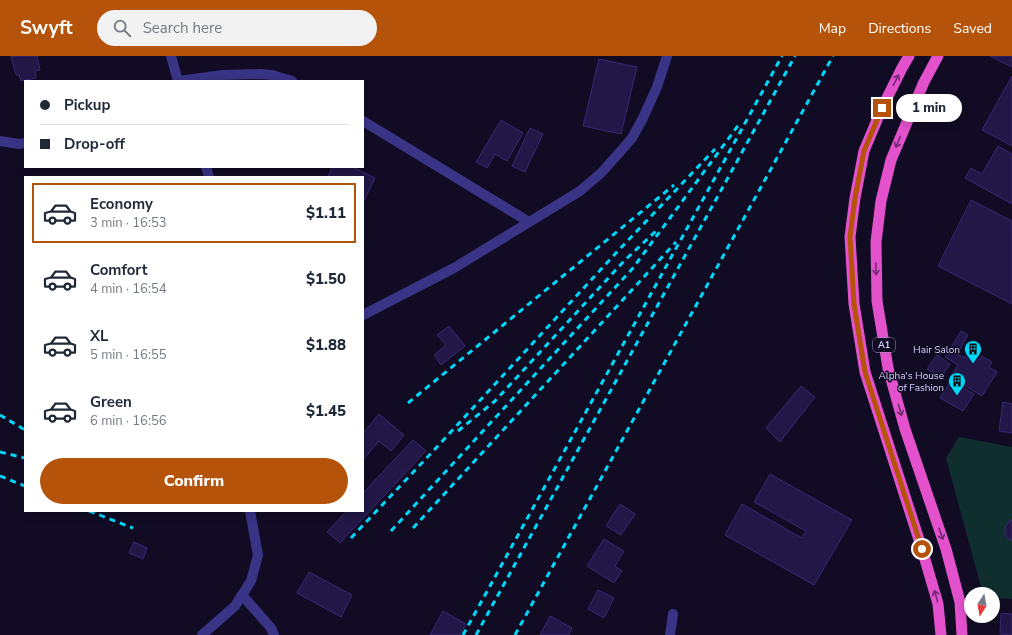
<!DOCTYPE html>
<html lang="en">
<head>
<meta charset="utf-8">
<style>
  body { margin:0; font-family:"Nunito Sans",sans-serif; background:#f2f2f3; color:#1f2937; height:100vh; display:flex; flex-direction:column; font-size:15px; white-space:nowrap }
  * { box-sizing:border-box; margin:0 }
  p { font-size:13px; color:#747a83 }
  .icon { flex:none; width:22px; height:22px; fill:none; stroke:currentColor; stroke-width:2; stroke-linecap:round; stroke-linejoin:round }
  .map { position:relative; flex:1; overflow:hidden }
  .side { position:absolute; left:24px; top:120px; width:340px; height:336px; display:flex; flex-direction:column; background:#fff; border-radius:0px; box-shadow:0 2px 10px #0003 }
  .side>* { flex:none }
  .top-card { position:absolute; left:24px; top:24px; width:340px; height:88px; border-radius:0px; box-shadow:0 2px 10px #0003; display:grid; align-content:center; height:88px; padding:0 16px; background:#fff }
  .needle { width:26px; rotate:191deg }
  .tools { position:absolute; left:964px; top:531px; display:grid; gap:8px }
  .tools a { display:grid; place-items:center; width:36px; height:36px; border-radius:50%; background:#fff; box-shadow:0 2px 10px #0003; font-size:20px }
  .end { position:absolute; width:18px; height:18px; margin:-9px; border:5px solid #b45309; background:#fff; box-shadow:0 0 0 2px #fff }
  .from { border-radius:50% }
  .bubble { position:absolute; height:28px; border-radius:14px; background:#fff; box-shadow:0 2px 10px #0003; font-size:13px; font-weight:800; line-height:28px; text-align:center }
  .top-card b { display:flex; align-items:center; gap:14px; height:38px; font-size:15px }
  .top-card b+b { border-top:1px solid #e0e1e3 }
  .top-card i { width:10px; height:10px; background:#1f2937 }
  ul { padding:7px 0 0; list-style:none }
  li { display:flex; align-items:center; gap:12px; height:60px; margin:0 8px 6px; padding:0 8px; border:2px solid transparent; border-radius:0px }
  li div { flex:1 }
  li b { display:block; font-size:15px }
  li em { font-style:normal; font-weight:800 }
  li.current { border-color:#b45309 }
  li>.icon { width:36px; height:36px; stroke-width:1.5 }
  .primary-button { display:flex; gap:8px; margin-top:auto; padding:8px 16px }
  .primary-button a { flex:1; height:46px; border-radius:24px; background:#b45309; color:#fff; font-size:16px; font-weight:800; line-height:46px; text-align:center }
  header { display:flex; align-items:center; gap:24px; box-sizing:border-box; height:56px; padding:0 20px; background:#b45309; color:#fff }
  header strong { font-size:19px }
  nav { display:flex; gap:22px; margin-inline-start:auto; font-size:14px }
  .search { width:280px; height:36px; background:#f2f2f3; display:flex; align-items:center; gap:10px; box-sizing:border-box; padding:0 14px; border-radius:22px; color:#747a83; font-size:15px }
  .map>svg:first-child { display:block }
  .green { fill:#0f2f2f }
  .building { fill:#221747; stroke:#392775 }
  .lines { fill:none; stroke-linecap:round; stroke-linejoin:round }
  .minor { stroke:#3a3487; stroke-width:10 }
  .trunk { stroke:#e351cc; stroke-width:11 }
  .rail { stroke:#00d8fb; stroke-width:3; stroke-dasharray:6 5; stroke-linecap:butt }
  .oneway { stroke:#6f2b70 }
  .route { stroke:#b45309; stroke-width:5 }
  .labels { text-anchor:middle; stroke-width:3; stroke-linejoin:round; paint-order:stroke }
  .shield { fill:#110c24; stroke:#9c95bd; stroke-width:1 }
  .shield-label { font-size:9px; font-weight:bold; fill:#d7d0ff }
  .poi-label { font-size:10px; fill:#d7d0ff; stroke:#110c24; text-anchor:end }
</style>
</head>
<body>
<header>
<strong>Swyft</strong>
<div class="search"><svg class="icon" aria-label="search" viewBox="0 0 24 24"><circle cx="10" cy="10" r="6"/><path d="M15 15l6 6"/></svg>Search here</div>
<nav><a>Map</a><a>Directions</a><a>Saved</a></nav>
</header>
<div class="map">
<svg width="1012" height="579" viewBox="0 0 1012 579">
  <rect width="100%" height="100%" fill="#110c24"/>
  <!-- green -->
  <path class="green" d="M959 381 1012 391V543L993 542V538H983L946 402Z"/>
  <!-- building -->
  <g class="building">
    <path d="M11 0H37L40 14 35 15 36 22 21 25 19 19H16Z"/>
    <path d="M990 0H1012V11Z"/>
    <path d="M599 3 637 11 621 78 583 70Z"/>
    <path d="M1012 20V90L982 74Z"/>
    <path d="M501 64 523 77 507 105 495 98 487 112 476 106Z"/>
    <path d="M530 72 543 78 525 116 512 110Z"/>
    <path d="M998 90 1012 98V148L965 122 971 112 982 118Z"/>
    <path d="M332 111H353L375 122 363 147V121H328Z"/>
    <path d="M971 144 1012 165V171L1011 173 1012 174V248L938 210Z"/>
    <path d="M449 270 465 290 441 309 434 299 446 289 437 279Z"/>
    <path d="M961 275 968 279 957 298 965 302 968 296 980 304 982 300 992 306 989 311 997 316 982 340 951 321 958 309 945 301Z"/>
    <path d="M937 299 950 308 941 322 927 313Z"/>
    <path d="M951 325 974 338 963 355 940 342Z"/>
    <path d="M801 330 815 341 780 386 766 372Z"/>
    <path d="M1003 346 1012 348V377L999 375Z"/>
    <path d="M379 358 404 379 391 395 379 385 363 404V377Z"/>
    <path d="M413 384 426 395 340 487 327 476 347 455H363V437Z"/>
    <path d="M770 418 852 464 814 529 725 479 742 448 802 482 806 475 754 446Z"/>
    <path d="M620 448 635 458 621 479 606 470Z"/>
    <path d="M1011 464H1012V485L1007 482 1005 477V473L1007 468Z"/>
    <path d="M604 483 624 495 615 510 622 515 614 527 587 510Z"/>
    <path d="M134 486 147 492 143 503 129 497Z"/>
    <path d="M309 516 352 539 341 561 297 537Z"/>
    <path d="M598 534 614 542 604 562 588 553Z"/>
    <path d="M443 555 466 568 460 579H430Z"/>
    <path d="M1001 557 1012 558V579L1000 578Z"/>
    <path d="M550 560 572 572 569 579H540Z"/>
  </g>
  <g class="lines">
    <!-- minor -->
    <g class="minor">
      <path d="M171 0 178 25"/>
      <path d="M179 25 223 19 260 18 272 19 292 25"/>
      <path d="M363 65 529 166"/>
      <path d="M0 85 19 88 25 87"/>
      <path d="M206 111 209 121"/>
      <path d="M363 259 454 212 580 135 601 117 619 97 632 82 642 64 657 31 667 0"/>
      <path d="M242 539 271 572 274 579"/>
      <path d="M202 579 235 550 251 525 258 499 250 455"/>
      <path d="M670 579 673 558"/>
    </g>
    <!-- trunk -->
    <g class="trunk">
      <path d="M909 0 902 12 882 52 864 95 855 142 850 181 854 248 865 316 922 493 938 548 941 579"/>
      <path d="M938 0 924 26 891 104 881 145 876 186 877 245 888 312 905 373 946 493 960 546 962 579"/>
    </g>
    <!-- rail -->
    <g class="rail">
      <path d="M408 347 674 129"/>
      <path d="M0 359 25 374"/>
      <path d="M458 375 495 345 624 205 656 175"/>
      <path d="M0 396 25 402"/>
      <path d="M0 420 25 430"/>
      <path d="M89 455 133 472"/>
      <path d="M413 472 676 186"/>
      <path d="M391 475 633 212 740 67"/>
      <path d="M351 482 436 392 616 197 715 93"/>
      <path d="M463 579 782 0"/>
      <path d="M476 579 795 0"/>
      <path d="M515 579 833 0"/>
    </g>
  </g>
  <!-- one-way arrows -->
  <defs><path id="oneway-shaft" d="M-6 0H5M1.5-3L5.5 0L1.5 3" fill="none" stroke-width="1.6" stroke-linecap="round" stroke-linejoin="round"/></defs>
  <g class="oneway">
    <use href="#oneway-shaft" transform="translate(896 24) rotate(-63)"/>
    <use href="#oneway-shaft" transform="translate(898 86) rotate(112)"/>
    <use href="#oneway-shaft" transform="translate(876 213) rotate(88)"/>
    <use href="#oneway-shaft" transform="translate(900 354) rotate(74)"/>
    <use href="#oneway-shaft" transform="translate(941 478) rotate(71)"/>
    <use href="#oneway-shaft" transform="translate(936 540) rotate(-106)"/>
  </g>
  <g class="lines">
    <!-- route -->
    <path class="route" d="M882 52 864 95 855 142 850 181 854 248 865 316 922 493"/>
  </g>
  <!-- icons -->
  <defs>
    <g id="building-pin" transform="scale(0.9)"><path d="M0 17L-7.5 6A9.5 9.5 0 1 1 7.5 6Z" fill="#00d8fb" stroke="#110c24"/><path d="M-4-6H4V6H1V3H-1V6H-4ZM-2.5-4.3h1.7v1.8h-1.7ZM.8-4.3h1.7v1.8H.8ZM-2.5-1h1.7V.8h-1.7ZM.8-1h1.7V.8H.8Z" fill="#111"/></g>
  </defs>
  <g fill-rule="evenodd">
    <use href="#building-pin" x="973" y="293"/>
    <use href="#building-pin" x="957" y="325"/>
  </g>
  <g class="labels">
    <!-- shield labels -->
    <rect class="shield" x="873" y="282" width="22" height="14" rx="3"/>
    <g class="shield-label">
      <text x="884" y="292">A1</text>
    </g>
    <!-- poi labels -->
    <g class="poi-label">
      <text x="960" y="297">Hair Salon</text>
      <text x="944" y="323">Alpha's House<tspan x="944" dy="12">of Fashion</tspan></text>
    </g>
  </g>
</svg>
<div class="tools">
<a><svg class="needle" viewBox="-14 -14 28 28"><path d="M0-13l5 13h-10z" fill="#e53935"/><path d="M0 13l5-13h-10z" fill="#747a83"/></svg></a>
</div>
<i class="end from" style="left:922px;top:493px"></i>
<i class="end" style="left:882px;top:52px"></i>
<div class="bubble" style="left:896px;top:38px;width:66px">1 min</div>
<div class="top-card">
<b><i class="from"></i>Pickup</b>
<b><i></i>Drop-off</b>
</div>
<section class="side">
<ul>
<li class="current"><svg class="icon" aria-label="car" viewBox="0 0 24 24"><path d="M5 17H2v-5l4-1 3-4h7l3 4 3 1v5h-3M9 17h6M6 11h13"/><circle cx="7" cy="17" r="2"/><circle cx="17" cy="17" r="2"/></svg><div><b>Economy</b><p>3 min · 16:53</p></div><em>$1.11</em></li>
<li><svg class="icon" aria-label="car" viewBox="0 0 24 24"><path d="M5 17H2v-5l4-1 3-4h7l3 4 3 1v5h-3M9 17h6M6 11h13"/><circle cx="7" cy="17" r="2"/><circle cx="17" cy="17" r="2"/></svg><div><b>Comfort</b><p>4 min · 16:54</p></div><em>$1.50</em></li>
<li><svg class="icon" aria-label="car" viewBox="0 0 24 24"><path d="M5 17H2v-5l4-1 3-4h7l3 4 3 1v5h-3M9 17h6M6 11h13"/><circle cx="7" cy="17" r="2"/><circle cx="17" cy="17" r="2"/></svg><div><b>XL</b><p>5 min · 16:55</p></div><em>$1.88</em></li>
<li><svg class="icon" aria-label="car" viewBox="0 0 24 24"><path d="M5 17H2v-5l4-1 3-4h7l3 4 3 1v5h-3M9 17h6M6 11h13"/><circle cx="7" cy="17" r="2"/><circle cx="17" cy="17" r="2"/></svg><div><b>Green</b><p>6 min · 16:56</p></div><em>$1.45</em></li>
</ul>
<div class="primary-button"><a>Confirm</a></div>
</section>
</div>
</body>
</html>
